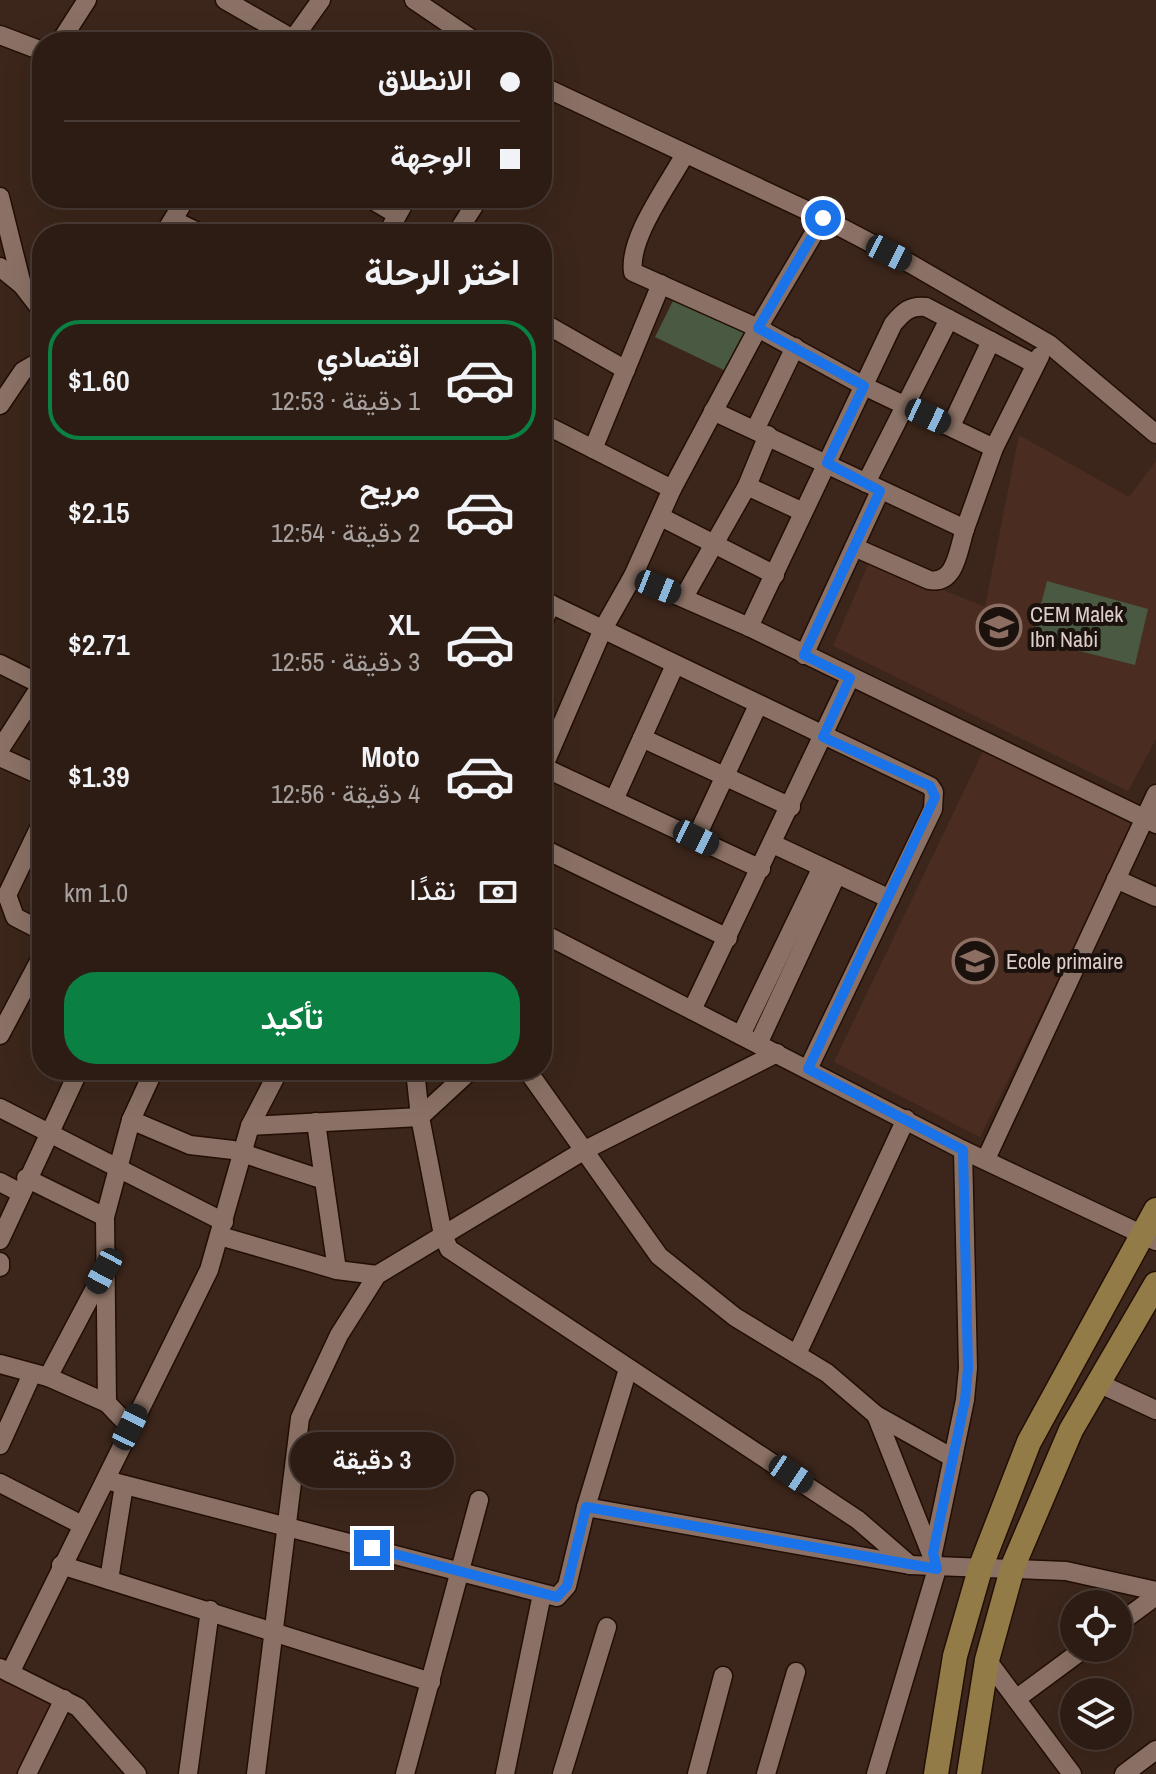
<!DOCTYPE html>
<html lang="ar">
<head>
<meta charset="utf-8">
<style>
  body { margin:0; font-family:"Archivo Narrow",Vazirmatn,sans-serif; background:#392922; color:#f1f3f6; direction:rtl; height:100vh; display:flex; flex-direction:column; font-size:30px; white-space:nowrap }
  * { box-sizing:border-box; margin:0 }
  p { font-size:26px; color:#a7a1a0 }
  .icon { flex:none; width:44px; height:44px; fill:none; stroke:currentColor; stroke-width:2; stroke-linecap:round; stroke-linejoin:round }
  .map { position:relative; flex:1; overflow:hidden; direction:ltr }
  .sheet { position:absolute; left:32px; top:224px; width:520px; height:856px; display:flex; flex-direction:column; background:#2d1c14; border-radius:32px; box-shadow:0 8px 32px #0002,0 0 0 2px #483a34; direction:rtl }
  .sheet>* { flex:none }
  .banner { position:absolute; left:32px; top:32px; width:520px; height:176px; border-radius:32px; box-shadow:0 8px 32px #0002,0 0 0 2px #483a34; direction:rtl; display:grid; align-content:center; height:176px; padding:0 32px; background:#2d1c14 }
  .fabs { position:absolute; left:1060px; top:1590px; display:grid; gap:16px }
  .fabs a { display:grid; place-items:center; width:72px; height:72px; border-radius:50%; background:#2d1c14; box-shadow:0 8px 32px #0002,0 0 0 2px #483a34; font-size:40px }
  .end { position:absolute; width:36px; height:36px; margin:-18px; border:10px solid #1a73e8; background:#fff; box-shadow:0 0 0 4px #fff }
  .from { border-radius:50% }
  .bubble { position:absolute; height:56px; border-radius:28px; background:#2d1c14; box-shadow:0 8px 32px #0002,0 0 0 2px #483a34; font-size:26px; font-weight:600; line-height:56px; text-align:center; direction:rtl }
  .car { position:absolute; width:24px; height:48px; margin:-24px -12px; border-radius:10px; box-shadow:0 0 6px 2px #0007; background:linear-gradient(#222 24%,#8ab4d8 0 40%,#222 0 76%,#8ab4d8 0 86%,#222 0) }
  .banner b { display:flex; align-items:center; gap:28px; height:76px; font-size:30px }
  .banner b+b { border-top:2px solid #483a34 }
  .banner i { width:20px; height:20px; background:#f1f3f6 }
  ul { padding:0; list-style:none }
  li { display:flex; align-items:center; gap:24px; height:120px; margin:0 16px 12px; padding:0 16px; border:4px solid transparent; border-radius:32px }
  li div { flex:1 }
  li b { display:block; font-size:30px }
  li em { font-style:normal; font-weight:600 }
  li.on { border-color:#0b8043 }
  li>.icon { width:72px; height:72px; stroke-width:1.5 }
  h2 { padding:0 32px; font-size:36px; line-height:96px }
  .pay { display:flex; align-items:center; gap:20px; height:88px; padding:0 32px; font-size:30px }
  .pay p { margin-inline-start:auto }
  .action { display:flex; gap:16px; margin-top:auto; padding:16px 32px }
  .action a { flex:1; height:92px; border-radius:32px; background:#0b8043; color:#fff; font-size:32px; font-weight:600; line-height:92px; text-align:center }
  .map>svg:first-child { display:block }
  .built { fill:#4a2d20 }
  .green { fill:#495942 }
  .lines { fill:none; stroke-linecap:round; stroke-linejoin:round }
  .minor-casing { stroke:#220e05; stroke-width:21 }
  .major-casing { stroke:#220e05; stroke-width:27 }
  .minor { stroke:#8b7165; stroke-width:18 }
  .major { stroke:#927b47; stroke-width:24 }
  .route { stroke:#1a73e8; stroke-width:10 }
  .labels { text-anchor:middle; stroke-width:8; stroke-linejoin:round; paint-order:stroke }
  .poi-label { font-size:22px; fill:#ddcec7; stroke:#1b110d; text-anchor:start }
</style>
</head>
<body>
<div class="map">
<svg width="1156" height="1774" viewBox="0 0 1156 1774">
  <rect width="100%" height="100%" fill="#3c261b"/>
  <!-- built -->
  <g class="built">
    <path d="M1019 435 1129 497 1156 461V739L1128 791 833 646 870 560 985 607Z"/>
    <path d="M985 747 1137 820 980 1137 834 1062Z"/>
    <path d="M0 1672 54 1698 18 1774H0Z"/>
  </g>
  <!-- green -->
  <g class="green">
    <path d="M676 295 747 330 728 372 655 337Z"/>
    <path d="M1047 581 1148 609 1135 665 1032 639Z"/>
  </g>
  <g class="lines">
    <!-- minor casing -->
    <g class="minor-casing">
      <g id="minor">
        <path d="M225 0 293 39"/>
        <path d="M414 0 476 42"/>
        <path d="M0 35 42 51"/>
        <path d="M60 42 87 0"/>
        <path d="M291 42 321 0"/>
        <path d="M542 86 823 218 911 264 1049 344 1156 434"/>
        <path d="M685 154C669 184 628 238 633 272L758 328 864 386 994 448"/>
        <path d="M0 197 22 285"/>
        <path d="M369 198 396 214"/>
        <path d="M173 220 202 234"/>
        <path d="M164 234 186 198"/>
        <path d="M387 234 407 198"/>
        <path d="M456 234 479 198"/>
        <path d="M0 267 22 285 42 311"/>
        <path d="M542 322 626 370"/>
        <path d="M0 405 23 371 42 360"/>
        <path d="M713 411 965 529 994 448 1040 356"/>
        <path d="M542 423 672 489"/>
        <path d="M951 426 991 341"/>
        <path d="M755 430 795 347"/>
        <path d="M593 449 661 284"/>
        <path d="M866 483 949 319"/>
        <path d="M747 486 803 512"/>
        <path d="M661 517 775 575"/>
        <path d="M854 547 929 580C956 585 958 550 965 529"/>
        <path d="M633 576 749 627 1156 824"/>
        <path d="M684 597 747 486 768 435"/>
        <path d="M542 600 930 786 934 792 933 809 808 1069"/>
        <path d="M542 625 551 604"/>
        <path d="M749 627 893 324C903 312 910 305 926 307L1035 364"/>
        <path d="M804 655 880 491"/>
        <path d="M0 664 42 685"/>
        <path d="M642 738 791 807"/>
        <path d="M0 749 42 684"/>
        <path d="M0 757 42 776"/>
        <path d="M543 767 761 869"/>
        <path d="M542 770 603 629 633 576 672 489 758 328 823 218"/>
        <path d="M614 800 675 665"/>
        <path d="M42 822 7 895 15 917 42 931"/>
        <path d="M696 838 758 705"/>
        <path d="M773 844 890 899"/>
        <path d="M542 848 728 938"/>
        <path d="M1116 879 1156 897"/>
        <path d="M542 933 963 1150 1156 1241"/>
        <path d="M692 1010 850 678"/>
        <path d="M0 1035 42 956"/>
        <path d="M741 1035 822 867"/>
        <path d="M758 1044 837 874"/>
        <path d="M415 1070 420 1117 443 1235 449 1249 858 1520 910 1565"/>
        <path d="M527 1070 659 1256 735 1317 827 1373 876 1415 937 1569 876 1774"/>
        <path d="M0 1108 224 1222"/>
        <path d="M131 1120 190 1145 233 1150 324 1180 337 1270"/>
        <path d="M316 1122 324 1180"/>
        <path d="M250 1126 420 1117 471 1070"/>
        <path d="M986 1159 1156 794"/>
        <path d="M26 1178 105 1217"/>
        <path d="M0 1182 19 1192"/>
        <path d="M220 1236 337 1270 377 1275"/>
        <path d="M0 1240 79 1070"/>
        <path d="M0 1262V1267"/>
        <path d="M797 1354 906 1119"/>
        <path d="M0 1364 48 1377 107 1403"/>
        <path d="M48 1377 103 1273"/>
        <path d="M1096 1382 1156 1410"/>
        <path d="M876 1415 953 1458"/>
        <path d="M130 1427 107 1403 105 1217 131 1120 154 1070"/>
        <path d="M0 1445 32 1374"/>
        <path d="M106 1480 557 1597 567 1586 586 1507 628 1369"/>
        <path d="M0 1483 82 1525"/>
        <path d="M586 1507 910 1565 1066 1571 1156 1591"/>
        <path d="M933 1553 965 1400 968 1368 963 1150"/>
        <path d="M61 1565 431 1682"/>
        <path d="M109 1580 124 1485"/>
        <path d="M1118 1624 1156 1596"/>
        <path d="M987 1660 1072 1774"/>
        <path d="M0 1668 78 1707 137 1774"/>
        <path d="M10 1673 209 1270 250 1126 279 1070"/>
        <path d="M1016 1699 1085 1648"/>
        <path d="M27 1774 64 1699"/>
        <path d="M188 1774 210 1610"/>
        <path d="M256 1774 300 1418 339 1335 377 1275 583 1151 777 1053"/>
        <path d="M405 1774 479 1500"/>
        <path d="M505 1774 542 1594"/>
        <path d="M562 1774 607 1627"/>
        <path d="M697 1774 723 1676"/>
        <path d="M766 1774 796 1672"/>
        <path d="M1124 1774 1156 1750"/>
      </g>
    </g>
    <!-- major casing -->
    <g class="major-casing">
      <g id="major">
        <path d="M936 1774 955 1656 981 1566 1029 1442 1156 1210"/>
        <path d="M969 1774 987 1660 1013 1566 1071 1430 1156 1284"/>
      </g>
    </g>
    <!-- minor -->
    <use href="#minor" class="minor"/>
    <!-- major -->
    <use href="#major" class="major"/>
  </g>
  <g class="lines">
    <!-- route -->
    <path class="route" d="M372 1548 557 1597 567 1586 586 1507 937 1569 933 1553 965 1400 968 1368 963 1150 808 1069 935 797 930 786 823 737 850 678 804 655 880 491 827 463 864 386 758 328 823 218"/>
  </g>
  <!-- icons -->
  <defs>
    <g id="school-ring" transform="scale(2.3)"><circle r="9.5" fill="#1b110d" stroke="#8d6e63" stroke-width="1.5"/><path d="M0-5L7-2L0 1L-7-2ZM-4 1L0 2.5L4 1V4Q0 6-4 4Z" fill="#8d6e63"/></g>
  </defs>
  <g fill-rule="evenodd">
    <use href="#school-ring" x="999" y="627"/>
    <use href="#school-ring" x="975" y="961"/>
  </g>
  <g class="labels">
    <!-- poi labels -->
    <g class="poi-label">
      <text x="1030" y="622">CEM Malek<tspan x="1030" dy="25">Ibn Nabi</tspan></text>
      <text x="1006" y="969">Ecole primaire</text>
    </g>
  </g>
</svg>
<div class="fabs">
<a><svg class="icon" aria-label="locate" viewBox="0 0 24 24"><circle cx="12" cy="12" r="6"/><path d="M12 2v4M12 18v4M2 12h4M18 12h4"/></svg></a>
<a><svg class="icon" aria-label="layers" viewBox="0 0 24 24"><path d="M12 4l9 5-9 5-9-5zM3 14l9 5 9-5"/></svg></a>
</div>
<i class="end from" style="left:823px;top:218px"></i>
<i class="end" style="left:372px;top:1548px"></i>
<div class="bubble" style="left:290px;top:1432px;width:164px">3 دقيقة</div>
<i class="car" style="left:889px;top:253px;rotate:117deg"></i>
<i class="car" style="left:928px;top:416px;rotate:115deg"></i>
<i class="car" style="left:658px;top:587px;rotate:112deg"></i>
<i class="car" style="left:696px;top:838px;rotate:116deg"></i>
<i class="car" style="left:104px;top:1271px;rotate:208deg"></i>
<i class="car" style="left:130px;top:1427px;rotate:26deg"></i>
<i class="car" style="left:791px;top:1474px;rotate:124deg"></i>
<div class="banner">
<b><i class="from"></i>الانطلاق</b>
<b><i></i>الوجهة</b>
</div>
<section class="sheet">
<h2>اختر الرحلة</h2>
<ul>
<li class="on"><svg class="icon" aria-label="car" viewBox="0 0 24 24"><path d="M5 17H2v-5l4-1 3-4h7l3 4 3 1v5h-3M9 17h6M6 11h13"/><circle cx="7" cy="17" r="2"/><circle cx="17" cy="17" r="2"/></svg><div><b>اقتصادي</b><p>1 دقيقة · 12:53</p></div><em>$1.60</em></li>
<li><svg class="icon" aria-label="car" viewBox="0 0 24 24"><path d="M5 17H2v-5l4-1 3-4h7l3 4 3 1v5h-3M9 17h6M6 11h13"/><circle cx="7" cy="17" r="2"/><circle cx="17" cy="17" r="2"/></svg><div><b>مريح</b><p>2 دقيقة · 12:54</p></div><em>$2.15</em></li>
<li><svg class="icon" aria-label="car" viewBox="0 0 24 24"><path d="M5 17H2v-5l4-1 3-4h7l3 4 3 1v5h-3M9 17h6M6 11h13"/><circle cx="7" cy="17" r="2"/><circle cx="17" cy="17" r="2"/></svg><div><b>XL</b><p>3 دقيقة · 12:55</p></div><em>$2.71</em></li>
<li><svg class="icon" aria-label="car" viewBox="0 0 24 24"><path d="M5 17H2v-5l4-1 3-4h7l3 4 3 1v5h-3M9 17h6M6 11h13"/><circle cx="7" cy="17" r="2"/><circle cx="17" cy="17" r="2"/></svg><div><b>Moto</b><p>4 دقيقة · 12:56</p></div><em>$1.39</em></li>
</ul>
<div class="pay"><svg class="icon" aria-label="cash" viewBox="0 0 24 24"><path d="M3 7h18v10H3z"/><circle cx="12" cy="12" r="2"/></svg>نقدًا<p>1.0 km</p></div>
<div class="action"><a>تأكيد</a></div>
</section>
</div>
</body>
</html>
